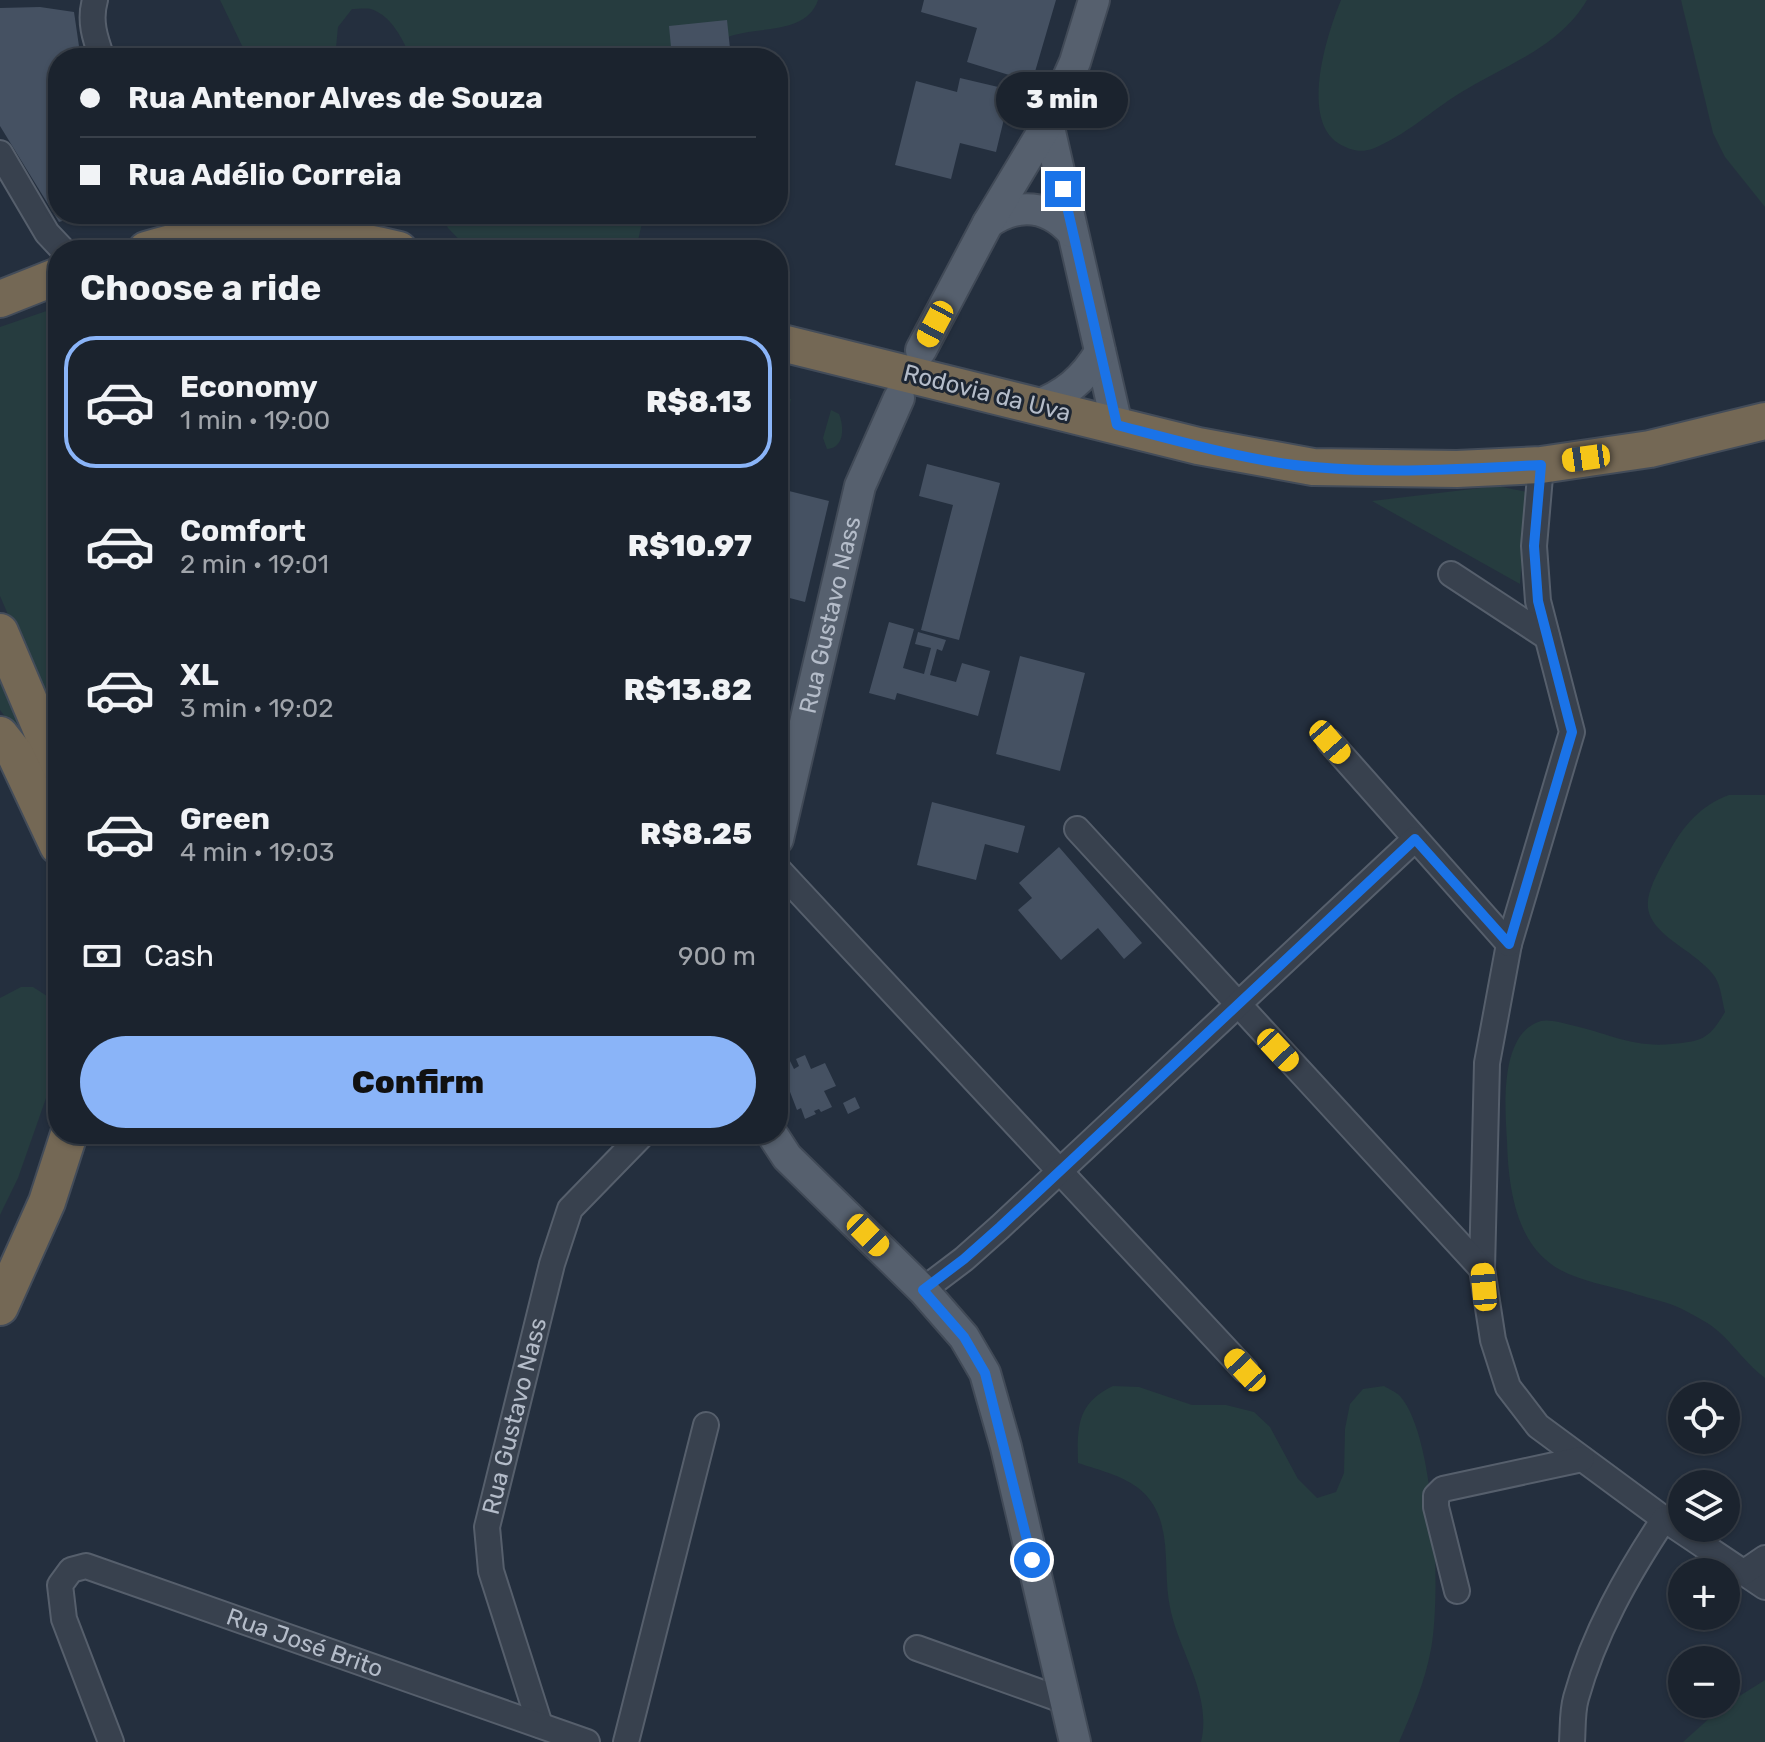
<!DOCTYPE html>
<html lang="en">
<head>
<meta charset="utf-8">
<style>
  body { margin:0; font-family:Rubik,sans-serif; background:#282f3a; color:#f1f3f6; height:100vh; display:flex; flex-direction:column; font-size:30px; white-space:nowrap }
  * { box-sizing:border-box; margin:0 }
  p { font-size:26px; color:#a0a4aa }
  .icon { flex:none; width:44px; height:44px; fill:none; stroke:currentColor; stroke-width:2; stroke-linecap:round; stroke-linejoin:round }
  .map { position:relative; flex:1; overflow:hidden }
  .details { position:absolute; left:48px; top:240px; width:740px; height:904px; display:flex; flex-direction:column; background:#1b232e; border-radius:32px; box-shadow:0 2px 6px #0004,0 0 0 2px #39404a }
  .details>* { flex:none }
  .top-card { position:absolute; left:48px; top:48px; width:740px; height:176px; border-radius:32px; box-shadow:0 2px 6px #0004,0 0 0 2px #39404a; display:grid; align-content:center; height:176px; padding:0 32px; background:#1b232e }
  .buttons { position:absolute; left:1668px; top:1382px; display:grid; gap:16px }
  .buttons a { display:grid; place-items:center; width:72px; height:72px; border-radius:50%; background:#1b232e; box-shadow:0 2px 6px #0004,0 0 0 2px #39404a; font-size:40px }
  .end { position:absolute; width:36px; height:36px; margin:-18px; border:10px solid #1a73e8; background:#fff; box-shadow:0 0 0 4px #fff }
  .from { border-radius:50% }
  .bubble { position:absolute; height:56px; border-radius:28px; background:#1b232e; box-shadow:0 2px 6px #0004,0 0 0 2px #39404a; font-size:26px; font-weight:800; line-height:56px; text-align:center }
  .car { position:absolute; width:24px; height:48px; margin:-24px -12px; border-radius:10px; box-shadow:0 0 6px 2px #0007; background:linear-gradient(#f5c518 24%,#345 0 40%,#f5c518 0 76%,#345 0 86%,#f5c518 0) }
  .top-card b { display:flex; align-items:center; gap:28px; height:76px; font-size:30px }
  .top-card b+b { border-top:2px solid #39404a }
  .top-card i { width:20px; height:20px; background:#f1f3f6 }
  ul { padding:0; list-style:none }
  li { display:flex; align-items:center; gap:24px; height:132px; margin:0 16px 12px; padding:0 16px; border:4px solid transparent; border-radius:32px }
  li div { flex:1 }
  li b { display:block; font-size:30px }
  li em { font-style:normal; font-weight:800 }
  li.active { border-color:#8ab4f8 }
  li>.icon { width:72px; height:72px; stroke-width:1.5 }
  h2 { padding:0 32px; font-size:36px; line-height:96px }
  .pay { display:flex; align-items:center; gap:20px; height:88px; padding:0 32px; font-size:30px }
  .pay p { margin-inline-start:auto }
  .button { display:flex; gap:16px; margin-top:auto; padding:16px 32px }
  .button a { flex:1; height:92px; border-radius:48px; background:#8ab4f8; color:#111; font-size:32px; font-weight:800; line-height:92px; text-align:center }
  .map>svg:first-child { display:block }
  .green { fill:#263c3f }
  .building { fill:#455162 }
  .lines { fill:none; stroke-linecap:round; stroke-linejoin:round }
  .minor-casing { stroke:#565f6c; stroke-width:28 }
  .major-casing { stroke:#414a57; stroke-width:34 }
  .highway-casing { stroke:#434c59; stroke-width:40 }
  .minor { stroke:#38414e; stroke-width:24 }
  .major { stroke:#56606e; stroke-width:30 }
  .highway { stroke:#746855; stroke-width:36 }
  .route { stroke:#1a73e8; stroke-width:10 }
  .labels { text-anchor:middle; stroke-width:6; stroke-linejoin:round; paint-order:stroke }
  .street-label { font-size:24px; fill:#b4bcc9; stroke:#1d2633 }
</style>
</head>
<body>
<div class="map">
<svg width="1765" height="1742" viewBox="0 0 1765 1742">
  <rect width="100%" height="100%" fill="#242f3e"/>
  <!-- green -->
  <g class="green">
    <path d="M220 0H818C807 33 762 27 734 35 717 40 702 47 688 58H411C403 40 392 16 371 9 366 8 357 9 352 9L338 27 335 58H248Z"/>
    <path d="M1341 0H1587C1559 48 1505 65 1460 93 1431 111 1405 136 1372 149 1360 153 1349 150 1338 143 1300 118 1327 34 1341 0Z"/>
    <path d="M1681 0H1765V207L1725 157 1713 133Z"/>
    <path d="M441 214H644L637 245 632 250H469L448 228Z"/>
    <path d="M58 307V707L41 691 0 596V327Z"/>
    <path d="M778 396 791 399 787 418 780 422Z"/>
    <path d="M831 410 839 414C844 426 845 448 827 449L823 438Z"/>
    <path d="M1497 486 1527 492 1520 584 1372 501Z"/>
    <path d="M0 652 34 755 0 710Z"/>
    <path d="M1729 795H1765V1378C1747 1365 1735 1346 1718 1331 1708 1322 1693 1315 1682 1309 1666 1301 1646 1298 1630 1292 1603 1284 1566 1279 1545 1259 1514 1232 1508 1180 1507 1141 1505 1107 1499 1033 1541 1021 1549 1019 1564 1023 1571 1025 1608 1033 1632 1048 1672 1044 1703 1041 1709 1039 1725 1012 1722 1001 1721 986 1715 977 1708 967 1697 959 1688 952 1637 917 1639 905 1669 852 1683 826 1701 805 1729 795Z"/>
    <path d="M21 987H33L50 998 58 1014V1064L18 1178 0 1215V998Z"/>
    <path d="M1113 1386 1139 1387 1192 1405H1226L1254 1412 1270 1427 1298 1479 1317 1498 1336 1492 1344 1473 1345 1429 1350 1404 1363 1389 1384 1386C1389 1389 1396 1392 1400 1396 1436 1437 1441 1596 1431 1649 1425 1682 1412 1712 1399 1742H1201C1212 1696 1181 1655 1171 1612 1161 1572 1175 1526 1145 1494 1129 1477 1099 1470 1078 1463 1077 1427 1077 1403 1113 1386Z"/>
    <path d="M1765 1680V1742H1683L1722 1707Z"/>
  </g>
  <!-- building -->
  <g class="building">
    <path d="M924 0H1056L1032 82 967 62 977 28 921 12Z"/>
    <path d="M40 7 74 12 80 53 84 58H58V214L82 215 59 222 0 126V8Z"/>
    <path d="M727 20 731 58H672L669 26Z"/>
    <path d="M960 78 1011 90 996 152 960 143 951 179 895 165 916 81 957 92Z"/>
    <path d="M927 464 1000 483 959 640 921 630 953 505 919 496Z"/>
    <path d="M789 491 829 501 805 602 778 595V538Z"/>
    <path d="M889 622 914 629 903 668 924 674 931 648 915 644 918 632 946 640 942 651 937 649 930 675 956 682 962 663 990 671 978 716 897 693 895 700 869 693Z"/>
    <path d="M1020 656 1085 673 1060 771 996 754Z"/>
    <path d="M932 802 1025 826 1018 853 985 844 976 880 917 865Z"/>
    <path d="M1059 847 1142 943 1124 959 1098 928 1061 960 1018 910 1032 898 1019 883Z"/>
    <path d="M805 1055 811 1069 825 1063 836 1086 824 1091 832 1107 821 1112 819 1109 814 1111 816 1114 805 1119 801 1108 797 1110 780 1066 790 1061 794 1069 799 1066 796 1059Z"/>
    <path d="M855 1097 860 1108 848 1114 843 1103Z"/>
  </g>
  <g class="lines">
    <!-- minor casing -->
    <g class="minor-casing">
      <g id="minor">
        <path d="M95 0C89 21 95 38 102 58"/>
        <path d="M0 153 47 233 63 250"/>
        <path d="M176 214 179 241"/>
        <path d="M1541 465 1534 546 1538 601 1572 732 1509 944 1487 1063 1482 1269 1493 1340 1508 1387 1538 1426 1664 1519 1765 1587"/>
        <path d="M1451 574 1547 637"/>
        <path d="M1330 742 1509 944"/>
        <path d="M1077 829 1482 1269"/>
        <path d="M778 869 1245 1370"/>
        <path d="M923 1290 964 1259 1000 1227 1415 839"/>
        <path d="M1743 1573 1765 1558"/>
        <path d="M1457 1591 1436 1507V1496L1443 1489 1582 1459"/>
        <path d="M917 1648 1065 1701"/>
        <path id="s1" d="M540 1725 491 1571 487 1527 552 1264 570 1209 643 1134"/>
        <path id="s2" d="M111 1742 64 1619 60 1585 71 1570 86 1566 587 1742"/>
        <path d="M626 1742 706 1425"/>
        <path d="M1572 1742C1573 1728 1572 1712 1576 1698 1594 1633 1627 1575 1664 1519"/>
      </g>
    </g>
    <!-- major casing -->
    <g class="major-casing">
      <g id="major">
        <path d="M1048 123 1117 425"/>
        <path d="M988 223C1018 202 1048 205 1072 232"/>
        <path d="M921 350 988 223 1048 123 1075 62 1094 0"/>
        <path d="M1035 406C1065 395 1084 379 1100 352"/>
        <path id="s3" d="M778 839 860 486 899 398"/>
        <path d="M772 1134 787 1157 923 1290 964 1337 985 1373 1006 1447 1075 1742"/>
      </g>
    </g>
    <!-- highway casing -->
    <g class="highway-casing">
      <g id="highway">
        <path d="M146 250C170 243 195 236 219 234 279 229 342 236 399 250"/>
        <path d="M0 299 58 276"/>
        <path d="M778 342 1198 446 1313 467 1457 469 1541 465 1650 449 1765 421"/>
        <path d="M0 632 42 731 58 780"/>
        <path d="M0 735 15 754 58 846"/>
        <path d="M0 1307 47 1202 69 1134"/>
      </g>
    </g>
    <!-- minor -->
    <use href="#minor" class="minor"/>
    <!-- major -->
    <use href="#major" class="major"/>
    <!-- highway -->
    <use href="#highway" class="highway"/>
  </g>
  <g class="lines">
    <!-- route -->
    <path class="route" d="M1032 1560 985 1373 964 1337 923 1290 964 1259 1000 1227 1415 839 1509 944 1572 732 1538 601 1534 546 1541 465C1466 469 1389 474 1314 467 1252 462 1178 441 1117 425L1063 189"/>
  </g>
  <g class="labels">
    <!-- street labels -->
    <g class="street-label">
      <text transform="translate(987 393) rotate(14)" y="8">Rodovia da Uva</text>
      <text dy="8" stroke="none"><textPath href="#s3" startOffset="230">Rua Gustavo Nass</textPath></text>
      <text dy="8" stroke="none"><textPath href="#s1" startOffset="320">Rua Gustavo Nass</textPath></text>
      <text dy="8" stroke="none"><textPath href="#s2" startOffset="432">Rua José Brito</textPath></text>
    </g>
  </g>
</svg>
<div class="buttons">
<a><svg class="icon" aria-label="locate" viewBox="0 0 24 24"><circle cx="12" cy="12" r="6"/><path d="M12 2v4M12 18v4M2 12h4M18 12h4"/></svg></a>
<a><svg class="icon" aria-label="layers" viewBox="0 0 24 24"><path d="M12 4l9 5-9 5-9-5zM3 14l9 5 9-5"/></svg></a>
<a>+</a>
<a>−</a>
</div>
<i class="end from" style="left:1032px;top:1560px"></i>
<i class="end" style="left:1063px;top:189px"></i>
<div class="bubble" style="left:996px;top:72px;width:132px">3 min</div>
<i class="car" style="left:935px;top:324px;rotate:208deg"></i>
<i class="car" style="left:1586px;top:458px;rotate:262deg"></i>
<i class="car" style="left:1330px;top:742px;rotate:139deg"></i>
<i class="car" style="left:1278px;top:1050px;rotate:137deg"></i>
<i class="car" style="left:868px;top:1235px;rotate:135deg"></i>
<i class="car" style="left:1484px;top:1287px;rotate:355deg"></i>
<i class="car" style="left:1245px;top:1370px;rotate:317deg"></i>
<div class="top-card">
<b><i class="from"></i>Rua Antenor Alves de Souza</b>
<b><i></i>Rua Adélio Correia</b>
</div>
<section class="details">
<h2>Choose a ride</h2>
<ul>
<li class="active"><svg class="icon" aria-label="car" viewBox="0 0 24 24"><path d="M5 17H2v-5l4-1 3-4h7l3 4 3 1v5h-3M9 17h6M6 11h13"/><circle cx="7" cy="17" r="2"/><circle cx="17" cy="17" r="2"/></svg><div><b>Economy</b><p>1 min · 19:00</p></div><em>R$8.13</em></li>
<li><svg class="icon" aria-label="car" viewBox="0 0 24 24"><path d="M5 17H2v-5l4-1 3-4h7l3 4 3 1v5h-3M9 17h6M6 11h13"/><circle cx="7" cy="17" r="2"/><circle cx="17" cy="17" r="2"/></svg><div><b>Comfort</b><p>2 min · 19:01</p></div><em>R$10.97</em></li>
<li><svg class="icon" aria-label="car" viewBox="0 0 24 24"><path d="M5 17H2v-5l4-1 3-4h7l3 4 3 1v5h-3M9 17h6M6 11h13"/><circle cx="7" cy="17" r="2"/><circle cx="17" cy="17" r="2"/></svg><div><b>XL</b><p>3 min · 19:02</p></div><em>R$13.82</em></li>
<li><svg class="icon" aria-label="car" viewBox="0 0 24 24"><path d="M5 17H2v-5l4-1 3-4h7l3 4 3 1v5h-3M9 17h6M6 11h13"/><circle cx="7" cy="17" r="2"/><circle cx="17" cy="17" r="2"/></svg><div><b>Green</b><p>4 min · 19:03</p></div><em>R$8.25</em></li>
</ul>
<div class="pay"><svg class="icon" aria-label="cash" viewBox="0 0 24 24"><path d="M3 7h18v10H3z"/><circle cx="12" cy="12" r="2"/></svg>Cash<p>900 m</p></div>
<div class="button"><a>Confirm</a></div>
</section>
</div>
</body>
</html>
